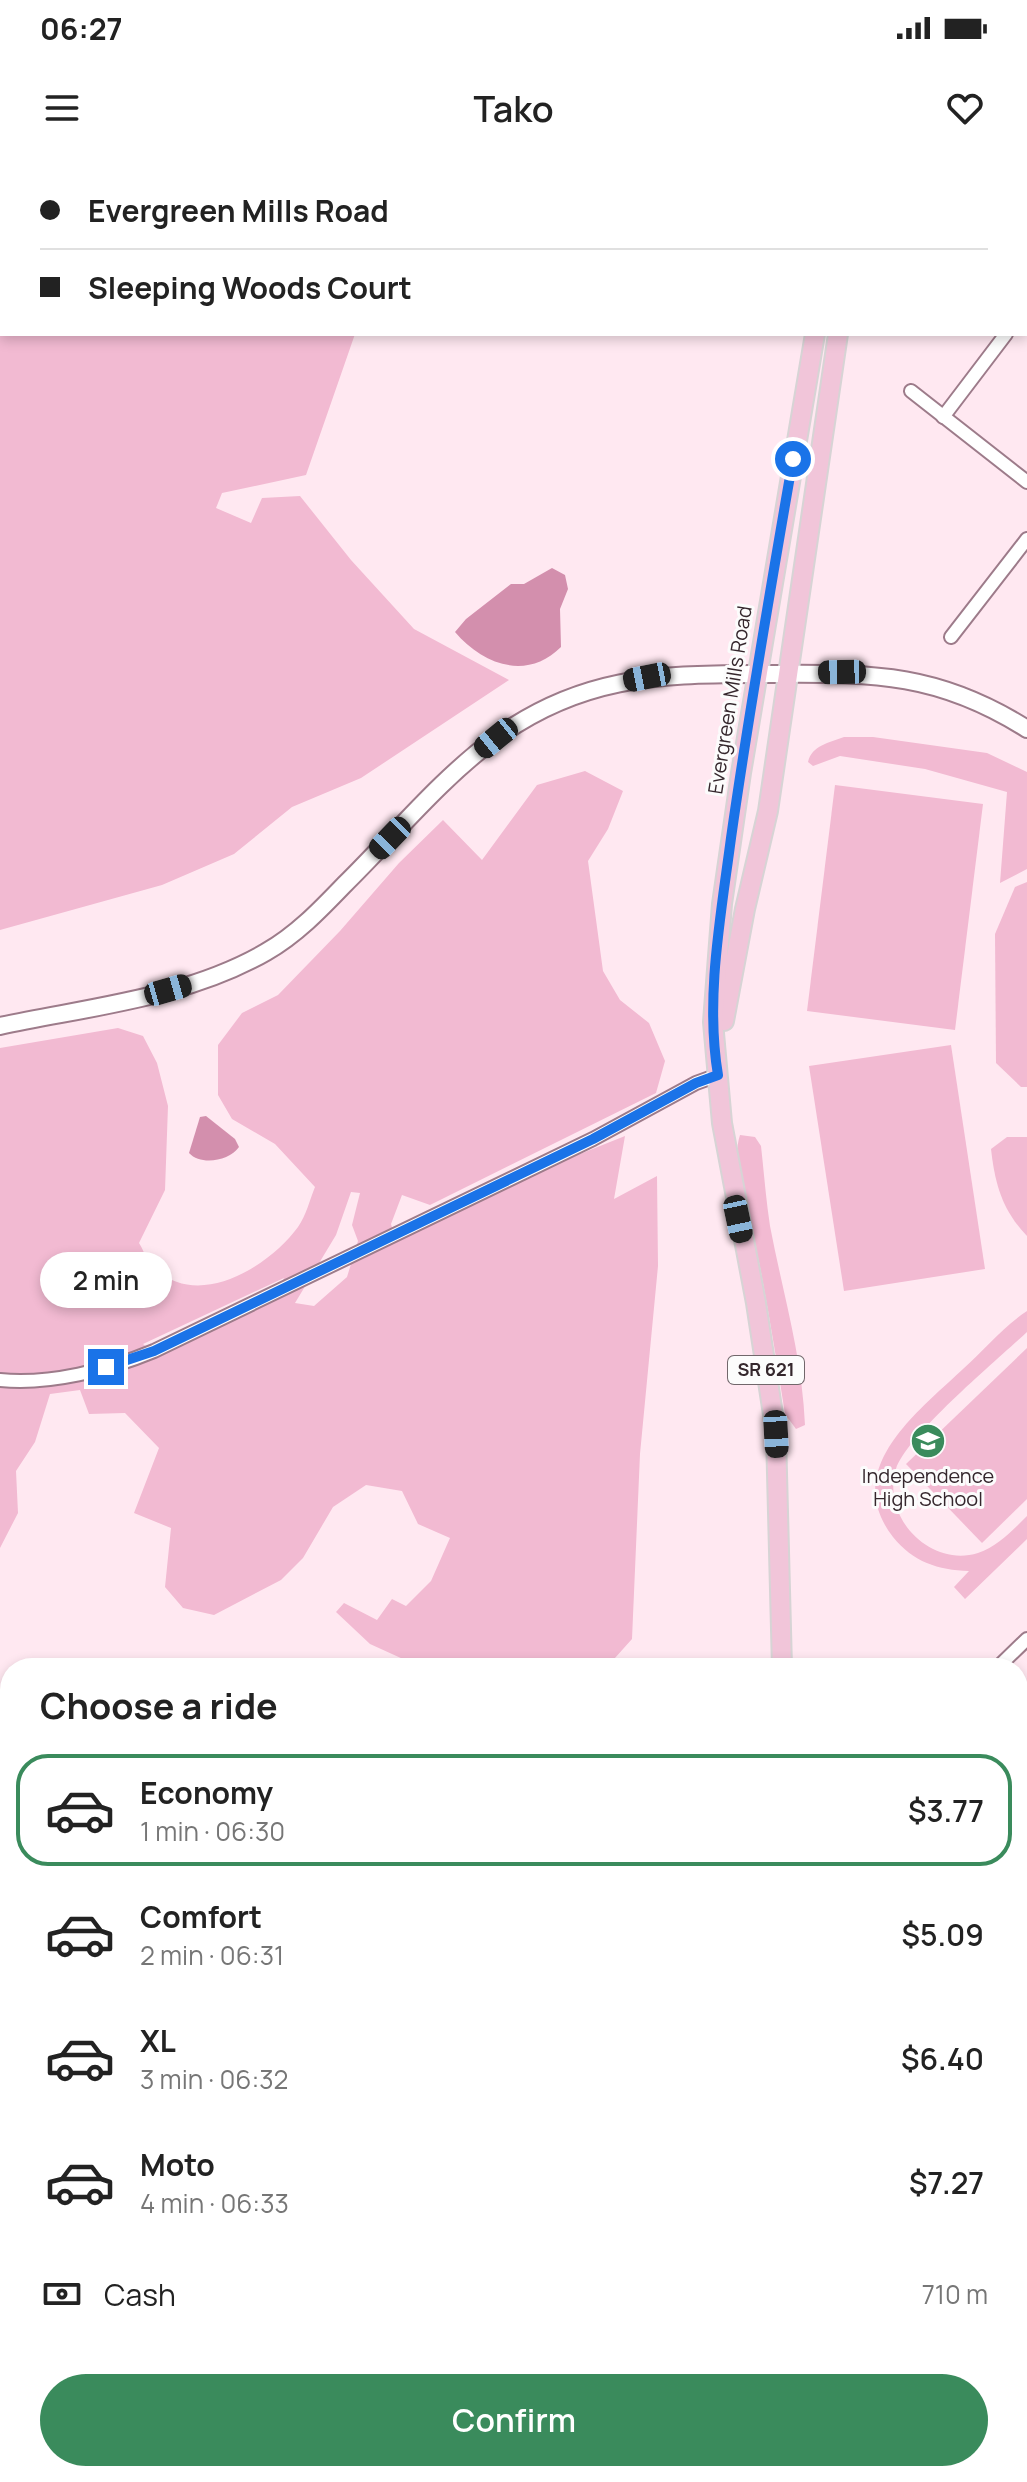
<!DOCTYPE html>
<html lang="en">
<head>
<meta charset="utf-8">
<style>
  body { margin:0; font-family:Manrope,sans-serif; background:#f6f6f6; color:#222; height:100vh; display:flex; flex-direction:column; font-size:30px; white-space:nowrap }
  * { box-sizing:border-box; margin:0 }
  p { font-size:26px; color:#767676 }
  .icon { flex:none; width:44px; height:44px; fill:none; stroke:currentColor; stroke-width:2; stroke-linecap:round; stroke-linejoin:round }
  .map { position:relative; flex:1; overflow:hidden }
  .panel { position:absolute; left:0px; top:1498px; width:1028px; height:824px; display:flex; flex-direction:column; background:#fff; border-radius:32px 32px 0 0; box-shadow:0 4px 12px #0003 }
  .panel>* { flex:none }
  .banner { position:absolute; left:0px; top:0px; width:1028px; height:176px; box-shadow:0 4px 12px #0003; display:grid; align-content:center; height:176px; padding:0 40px; background:#fff }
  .end { position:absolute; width:36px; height:36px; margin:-18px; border:10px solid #1a73e8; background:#fff; box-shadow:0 0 0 4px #fff }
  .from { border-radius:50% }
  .bubble { position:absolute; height:56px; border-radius:28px; background:#fff; box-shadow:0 4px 12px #0003; font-size:26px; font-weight:600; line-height:56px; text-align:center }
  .car { position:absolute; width:24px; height:48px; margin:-24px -12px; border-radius:10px; box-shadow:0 0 6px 2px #0007; background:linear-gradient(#222 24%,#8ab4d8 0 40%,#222 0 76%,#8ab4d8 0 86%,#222 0) }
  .banner b { display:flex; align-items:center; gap:28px; height:76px; font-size:30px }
  .banner b+b { border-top:2px solid #e0e0e0 }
  .banner i { width:20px; height:20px; background:#222 }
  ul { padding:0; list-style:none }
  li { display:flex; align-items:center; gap:24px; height:112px; margin:0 16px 12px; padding:0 24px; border:4px solid transparent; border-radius:32px }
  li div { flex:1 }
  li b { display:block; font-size:30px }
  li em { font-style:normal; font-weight:600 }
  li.on { border-color:#3a8b5c }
  li>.icon { width:72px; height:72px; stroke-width:1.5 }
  h2 { padding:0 40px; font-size:36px; line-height:96px }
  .pay { display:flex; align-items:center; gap:20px; height:88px; padding:0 40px; font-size:30px }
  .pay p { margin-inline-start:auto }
  .action { display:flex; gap:16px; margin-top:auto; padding:16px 40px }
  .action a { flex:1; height:92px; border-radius:48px; background:#3a8b5c; color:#fff; font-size:32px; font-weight:600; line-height:92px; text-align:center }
  .status { display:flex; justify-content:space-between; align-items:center; height:56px; padding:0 40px; background:#fff; direction:ltr }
  .status svg { height:22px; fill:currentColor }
  header { display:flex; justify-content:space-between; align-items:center; height:104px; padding:0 40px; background:#fff; font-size:36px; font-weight:600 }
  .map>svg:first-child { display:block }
  .green { fill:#f2bad2; fill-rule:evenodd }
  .water { fill:#d38fad }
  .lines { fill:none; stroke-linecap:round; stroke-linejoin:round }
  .street-casing { stroke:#9d7b8a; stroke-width:16 }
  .secondary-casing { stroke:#9d7b8a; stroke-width:20 }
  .primary-casing { stroke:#d7d4d5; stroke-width:22 }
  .street { stroke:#fff; stroke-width:12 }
  .secondary { stroke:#fff; stroke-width:16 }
  .primary { stroke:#f1c5d9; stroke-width:18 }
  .route { stroke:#1a73e8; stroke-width:10 }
  .labels { text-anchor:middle; stroke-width:6; stroke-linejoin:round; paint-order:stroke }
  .shield { fill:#fcfcfc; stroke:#71676b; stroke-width:2 }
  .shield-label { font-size:18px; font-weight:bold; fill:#35272d }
  .street-label { font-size:20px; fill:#35272d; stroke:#fcfcfc }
  .poi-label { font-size:20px; fill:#35272d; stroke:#fcfcfc }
</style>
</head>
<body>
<div class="status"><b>06:27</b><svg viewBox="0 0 49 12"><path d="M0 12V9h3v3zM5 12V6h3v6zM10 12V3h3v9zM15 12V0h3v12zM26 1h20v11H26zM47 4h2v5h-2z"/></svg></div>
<header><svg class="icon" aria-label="menu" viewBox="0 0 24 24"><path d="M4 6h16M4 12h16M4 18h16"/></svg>Tako<svg class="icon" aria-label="heart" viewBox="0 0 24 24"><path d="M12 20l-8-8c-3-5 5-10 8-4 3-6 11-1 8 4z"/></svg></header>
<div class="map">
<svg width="1027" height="2322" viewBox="0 0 1027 2322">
  <rect width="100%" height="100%" fill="#ffe8f1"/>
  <!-- green -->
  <g class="green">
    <path d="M0 0H415L2 2V174H355L306 315 222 333 216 348 251 363 262 338 300 336 351 400 414 469 509 520 361 618 292 647 234 694 162 725 0 770Z"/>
    <path d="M844 577H873L987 593 1027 612V709L1000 723 1007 632 925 609 840 596 813 606 808 602C812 585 829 583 844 577Z"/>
    <path d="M585 611 623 631 608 669 588 701 603 811 620 840 649 863 665 901 656 933 430 1045 402 1035 391 1064 395 1079 545 1008 625 976 614 1039 657 1016 658 1106 640 1294 632 1479 606 1508H408L403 1499 370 1484 336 1452 344 1443 377 1460 392 1439 406 1446 431 1421 450 1378 418 1364 402 1331 366 1325 333 1347 303 1398 281 1420 214 1455 183 1448 165 1427 171 1368 134 1353 159 1288 125 1253 89 1254 80 1230 50 1234 35 1282 16 1311 18 1353 0 1388V888L118 868 143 876 157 903 168 946 165 1030 139 1083C143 1089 146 1099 151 1104 194 1153 268 1108 298 1067 306 1056 310 1039 315 1027L275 984 232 959 218 935V885L242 853 278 835 340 771 399 703 443 660 482 700 537 625ZM351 1032 360 1033 352 1065 358 1081 347 1117 314 1146 295 1143 336 1075ZM284 1118 272 1142 159 1197 143 1184Z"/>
    <path d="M835 625 983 644 955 870 807 851Z"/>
    <path d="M1027 722V927H1021L996 903 995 774 1015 727Z"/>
    <path d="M951 885 985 1109 844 1131 809 906Z"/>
    <path d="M740 975 755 977 761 986C764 1013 766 1040 770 1066 783 1134 802 1195 805 1265L796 1269 785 1254C777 1203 769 1153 759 1102 752 1068 729 1008 740 975Z"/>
    <path d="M1007 977H1027V1076C1002 1050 995 1024 991 989Z"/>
    <path d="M1027 1151V1172C998 1199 906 1276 896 1309 881 1357 930 1408 978 1393 998 1386 1012 1371 1027 1356V1379L965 1439 954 1427 969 1411C938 1410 913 1402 893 1377 840 1309 919 1251 963 1209 984 1190 1004 1166 1027 1151Z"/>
    <path d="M1027 1188V1339L982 1383 906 1304Z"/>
    <path d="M0 1662 10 1667V1893L0 1890Z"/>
    <path d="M1027 2094V2322H785L796 2312H1018V2102Z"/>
    <path d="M10 2147V2211L0 2223V2163Z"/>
    <path d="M10 2218V2312H695L694 2322H0V2229Z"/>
  </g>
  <!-- water -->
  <g class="water">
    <path d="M552 408 565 415 568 429 560 449 561 487C527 521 483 505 455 472L466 459 511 424H524Z"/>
    <path d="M206 956 235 979 239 987C229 1001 201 1006 189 993L200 957Z"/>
  </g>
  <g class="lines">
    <!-- street casing -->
    <g class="street-casing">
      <g id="street">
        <path d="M1026 118 1027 119"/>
        <path d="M1026 148 1027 147"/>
        <path d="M911 231 1027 322"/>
        <path d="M943 257 1006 174"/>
        <path d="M951 477 1027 379"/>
        <path d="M0 1220C50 1225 108 1210 154 1191L593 979 696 923 718 915"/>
        <path d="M997 1508 1027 1479"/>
        <path d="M1018 1920 1027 1930"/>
        <path d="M1018 2044 1027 2036"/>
      </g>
    </g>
    <!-- secondary casing -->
    <g class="secondary-casing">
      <path id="secondary" d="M0 866C88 847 187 838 266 792 296 775 320 750 344 725 394 676 439 620 496 578 579 518 655 514 754 514 862 514 931 508 1027 569"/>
    </g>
    <!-- primary casing -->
    <g class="primary-casing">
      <g id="primary">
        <path d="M840 2V0"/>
        <path d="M864 2V0"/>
        <path d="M724 861 745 749 768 651 838 174"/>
        <path d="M782 1508 776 1274 756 1143 722 963 713 862 722 744 741 613 815 174"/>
        <path d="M725 2322 726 2312"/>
      </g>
    </g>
    <!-- street -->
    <use href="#street" class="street"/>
    <!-- secondary -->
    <use href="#secondary" class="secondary"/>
    <!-- primary -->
    <use href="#primary" class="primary"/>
  </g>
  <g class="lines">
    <!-- route -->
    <path class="route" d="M106 1207 154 1191 593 979 696 923 718 915C705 838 721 755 731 678 749 551 771 425 793 299"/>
  </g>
  <!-- icons -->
  <defs>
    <g id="school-disc" transform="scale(1.8)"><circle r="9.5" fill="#3a8b5c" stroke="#fcfcfc"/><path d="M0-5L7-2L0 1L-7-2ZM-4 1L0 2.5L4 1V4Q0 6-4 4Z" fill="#fff"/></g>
  </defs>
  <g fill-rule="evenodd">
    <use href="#school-disc" x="928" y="1281"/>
  </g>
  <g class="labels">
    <!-- shield labels -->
    <rect class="shield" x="728" y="1196" width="76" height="28" rx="6"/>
    <g class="shield-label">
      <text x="766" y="1216">SR 621</text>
    </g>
    <!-- street labels -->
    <g class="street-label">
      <text transform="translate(730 540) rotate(-81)" y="7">Evergreen Mills Road</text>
    </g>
    <!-- poi labels -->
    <g class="poi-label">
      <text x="928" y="1323">Independence<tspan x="928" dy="23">High School</tspan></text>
    </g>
  </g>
</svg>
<i class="end from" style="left:793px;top:299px"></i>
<i class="end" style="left:106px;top:1207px"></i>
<div class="bubble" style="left:40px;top:1092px;width:132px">2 min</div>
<i class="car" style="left:842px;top:512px;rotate:269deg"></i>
<i class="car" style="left:647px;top:517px;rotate:259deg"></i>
<i class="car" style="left:496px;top:578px;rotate:231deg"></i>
<i class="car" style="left:390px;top:678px;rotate:224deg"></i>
<i class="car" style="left:168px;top:830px;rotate:74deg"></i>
<i class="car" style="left:738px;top:1059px;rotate:168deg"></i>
<i class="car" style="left:776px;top:1274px;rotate:177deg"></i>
<div class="banner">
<b><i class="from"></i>Evergreen Mills Road</b>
<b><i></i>Sleeping Woods Court</b>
</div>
<section class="panel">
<h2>Choose a ride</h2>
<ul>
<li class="on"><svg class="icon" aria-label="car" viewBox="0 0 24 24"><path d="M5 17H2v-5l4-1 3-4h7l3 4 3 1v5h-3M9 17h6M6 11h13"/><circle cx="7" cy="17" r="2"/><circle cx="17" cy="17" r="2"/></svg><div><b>Economy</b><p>1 min · 06:30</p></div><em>$3.77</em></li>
<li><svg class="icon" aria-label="car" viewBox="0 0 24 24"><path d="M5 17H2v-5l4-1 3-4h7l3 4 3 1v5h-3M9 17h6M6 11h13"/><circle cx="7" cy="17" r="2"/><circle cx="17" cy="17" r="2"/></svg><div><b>Comfort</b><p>2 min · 06:31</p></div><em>$5.09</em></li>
<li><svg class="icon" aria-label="car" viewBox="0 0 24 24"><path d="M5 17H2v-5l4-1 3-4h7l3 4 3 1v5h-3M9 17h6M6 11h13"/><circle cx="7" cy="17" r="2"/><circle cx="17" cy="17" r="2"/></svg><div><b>XL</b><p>3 min · 06:32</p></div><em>$6.40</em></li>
<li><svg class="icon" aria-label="car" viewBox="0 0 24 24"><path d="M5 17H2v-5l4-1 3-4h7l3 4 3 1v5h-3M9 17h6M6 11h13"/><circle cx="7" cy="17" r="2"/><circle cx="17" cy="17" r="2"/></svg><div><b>Moto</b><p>4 min · 06:33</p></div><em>$7.27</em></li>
</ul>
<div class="pay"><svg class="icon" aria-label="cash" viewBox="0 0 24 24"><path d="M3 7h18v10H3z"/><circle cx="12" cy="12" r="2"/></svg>Cash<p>710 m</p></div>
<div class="action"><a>Confirm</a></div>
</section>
</div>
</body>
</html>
